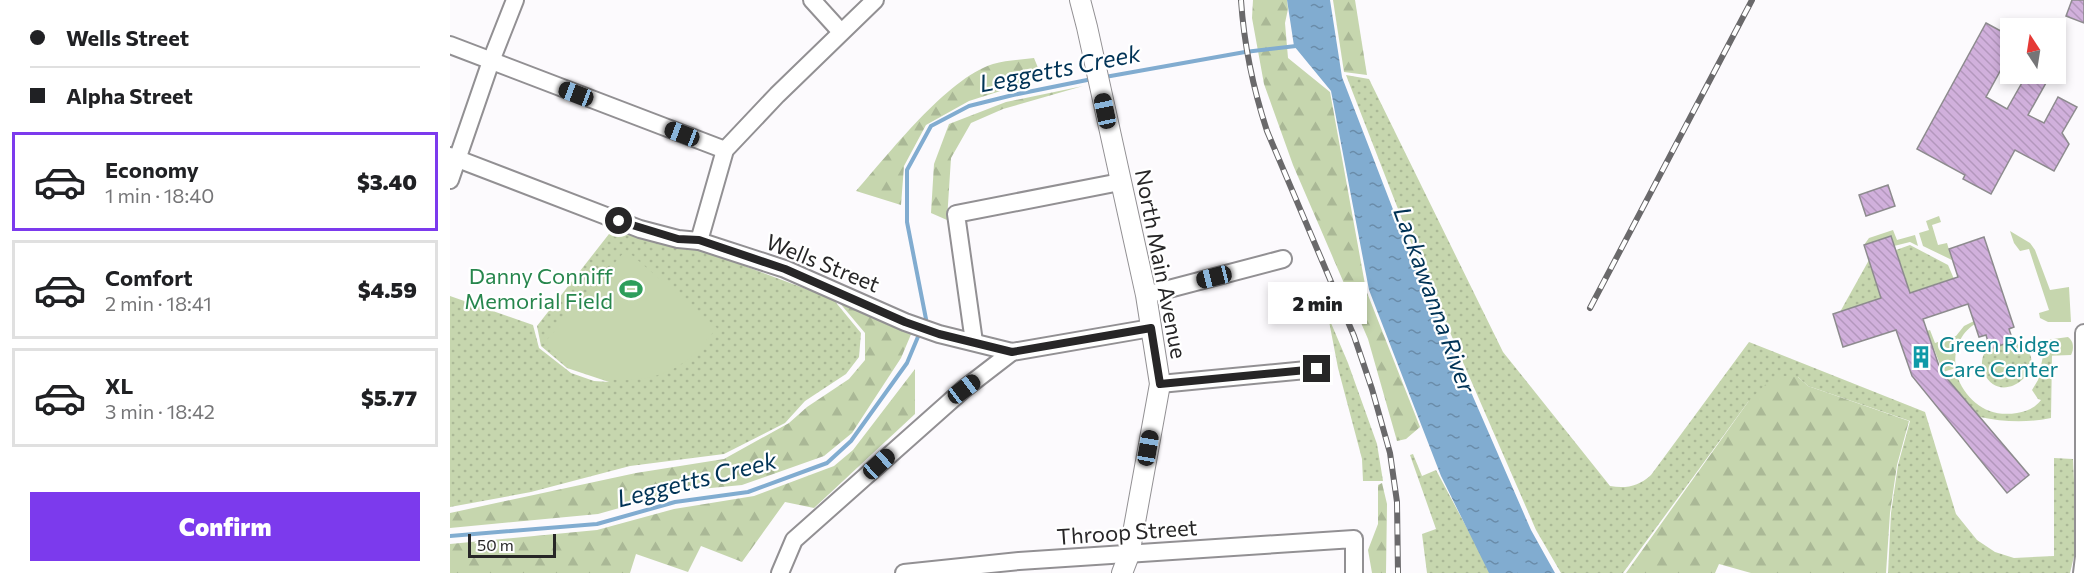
<!DOCTYPE html>
<html lang="en">
<head>
<meta charset="utf-8">
<style>
  body { margin:0; font-family:Commissioner,sans-serif; background:#f6f6f6; color:#202124; height:100vh; display:flex; flex-direction:column; font-size:22px; white-space:nowrap }
  * { box-sizing:border-box; margin:0 }
  p { font-size:20px; color:#757577 }
  .icon { flex:none; width:33px; height:33px; fill:none; stroke:currentColor; stroke-width:2; stroke-linecap:round; stroke-linejoin:round }
  .map { position:relative; flex:1; overflow:hidden }
  .details { display:flex; flex-direction:column; background:#fff; width:450px }
  .details>* { flex:none }
  .top-card { display:grid; align-content:center; height:132px; padding:0 30px; background:#fff }
  .needle { width:39px; rotate:348deg }
  .buttons { position:absolute; left:1550px; top:18px; display:grid; gap:12px }
  .buttons a { display:grid; place-items:center; width:66px; height:66px; border-radius:0px; background:#fff; box-shadow:0 3px 9px #0003; font-size:30px }
  .scale { position:absolute; left:18px; bottom:15px; width:88px; box-sizing:border-box; padding-left:6px; border:3px solid #272627; border-top:0; font-size:16px; line-height:21px; white-space:nowrap; color:#272627; -webkit-text-stroke:4px #fff; paint-order:stroke }
  .end { position:absolute; width:27px; height:27px; margin:-14px; border:8px solid #272627; background:#fff; box-shadow:0 0 0 3px #fff }
  .from { border-radius:50% }
  .bubble { position:absolute; height:42px; border-radius:0px; background:#fff; box-shadow:0 3px 9px #0003; font-size:20px; font-weight:800; line-height:42px; text-align:center }
  .car { position:absolute; width:18px; height:36px; margin:-18px -9px; border-radius:8px; box-shadow:0 0 4px 2px #0007; background:linear-gradient(#222 24%,#8ab4d8 0 40%,#222 0 76%,#8ab4d8 0 86%,#222 0) }
  .top-card b { display:flex; align-items:center; gap:21px; height:57px; font-size:22px }
  .top-card b+b { border-top:2px solid #e0e0e0 }
  .top-card i { width:15px; height:15px; background:#202124 }
  ul { padding:0; list-style:none }
  li { display:flex; align-items:center; gap:18px; height:99px; margin:0 12px 9px; padding:0 18px; border:3px solid #e0e0e0; border-radius:0px }
  li div { flex:1 }
  li b { display:block; font-size:22px }
  li em { font-style:normal; font-weight:800 }
  li.current { border-color:#7c3aed }
  li>.icon { width:54px; height:54px; stroke-width:1.5 }
  .button { display:flex; gap:12px; margin-top:auto; padding:12px 30px }
  .button a { flex:1; height:69px; border-radius:0px; background:#7c3aed; color:#fff; font-size:24px; font-weight:800; line-height:69px; text-align:center }
  main { display:flex; flex:1; min-height:0 }
  .map>svg:first-child { display:block }
  .grass { fill:url(#grass-dots) }
  .forest { fill:url(#forest-firs) }
  .garden { fill:#c6d6ae }
  .water { fill:url(#water-ripples) }
  .lines { fill:none; stroke-linecap:round; stroke-linejoin:round }
  .stream { stroke:#81acd0; stroke-width:4 }
  .building { fill:url(#building-back-hatch); stroke:#8d8b8e; stroke-width:1.5 }
  .minor-casing { stroke:#929093; stroke-width:20 }
  .major-casing { stroke:#929093; stroke-width:22 }
  .minor { stroke:#fff; stroke-width:16 }
  .major { stroke:#fff; stroke-width:20 }
  .rail-casing { stroke:#6a696b; stroke-width:6 }
  .rail { stroke:#fff; stroke-width:4; stroke-dasharray:11; stroke-linecap:butt }
  .route { stroke:#272627; stroke-width:8 }
  .labels { text-anchor:middle; stroke-width:4.5; stroke-linejoin:round; paint-order:stroke }
  .street-label { font-size:22px; fill:#272627; stroke:#fff }
  .leisure-label { font-size:22px; fill:#27864d; stroke:#fff; text-anchor:end }
  .culture-label { font-size:22px; fill:#0d838f; stroke:#fff; text-anchor:start }
  .water-label { font-size:24px; font-style:italic; fill:#003356; stroke:#fff }
</style>
</head>
<body>
<main>
<section class="details">
<div class="top-card">
<b><i class="from"></i>Wells Street</b>
<b><i></i>Alpha Street</b>
</div>
<ul>
<li class="current"><svg class="icon" aria-label="car" viewBox="0 0 24 24"><path d="M5 17H2v-5l4-1 3-4h7l3 4 3 1v5h-3M9 17h6M6 11h13"/><circle cx="7" cy="17" r="2"/><circle cx="17" cy="17" r="2"/></svg><div><b>Economy</b><p>1 min · 18:40</p></div><em>$3.40</em></li>
<li><svg class="icon" aria-label="car" viewBox="0 0 24 24"><path d="M5 17H2v-5l4-1 3-4h7l3 4 3 1v5h-3M9 17h6M6 11h13"/><circle cx="7" cy="17" r="2"/><circle cx="17" cy="17" r="2"/></svg><div><b>Comfort</b><p>2 min · 18:41</p></div><em>$4.59</em></li>
<li><svg class="icon" aria-label="car" viewBox="0 0 24 24"><path d="M5 17H2v-5l4-1 3-4h7l3 4 3 1v5h-3M9 17h6M6 11h13"/><circle cx="7" cy="17" r="2"/><circle cx="17" cy="17" r="2"/></svg><div><b>XL</b><p>3 min · 18:42</p></div><em>$5.77</em></li>
</ul>
<div class="button"><a>Confirm</a></div>
</section>
<div class="map">
<svg width="1634" height="573" viewBox="0 0 1634 573">
  <defs>
    <pattern id="grass-dots" width="8" height="8" patternUnits="userSpaceOnUse" patternTransform="scale(1.5)"><rect width="8" height="8" fill="#c6d6ae"/><path d="M2 2h.1M6 6h.1" fill="none" stroke="#aab896" stroke-width="1.8" stroke-linecap="round"/></pattern>
    <pattern id="forest-firs" width="22" height="20" patternUnits="userSpaceOnUse" patternTransform="scale(1.5)"><rect width="22" height="20" fill="#c6d6ae"/><path d="M5 1l3.5 6h-7zM16 11l3.5 6h-7z" fill="#aab896"/></pattern>
    <pattern id="water-ripples" width="26" height="14" patternUnits="userSpaceOnUse" patternTransform="scale(1.5)"><rect width="26" height="14" fill="#81acd0"/><path d="M2 4q2-2 4 0t4 0M15 11q2-2 4 0t4 0" fill="none" stroke="#6a8ca9"/></pattern>
    <pattern id="building-back-hatch" width="6" height="6" patternUnits="userSpaceOnUse" patternTransform="scale(1.5)"><rect width="6" height="6" fill="#d1b0dc"/><path d="M-1 5l2 2M0 0l6 6M5-1l2 2" fill="none" stroke="#b397bd"/></pattern>
  </defs>
  <rect width="100%" height="100%" fill="#fcfafd"/>
  <!-- grass -->
  <g class="grass">
    <path d="M896 75 919 79 1053 352 1160 486C1176 489 1189 486 1201 475L1299 342 1475 412 1506 514 1527 540 1545 552 1564 558 1604 556V458L1623 459 1627 544 1620 573H1438L1441 513 1448 465 1460 421 1358 386 1348 377 1298 402 1173 573H1111L1086 530 962 245Z"/>
    <path d="M166 225 244 247 383 299 411 333 409 357 396 374 355 401 335 423 274 454 180 466 81 492 0 507V296L83 325 89 348 121 373 144 381 159 382 117 368 91 346 87 326Z"/>
    <path d="M1460 245 1498 265 1504 279 1460 293 1446 250Z"/>
    <path d="M1419 260 1431 298 1390 312Z"/>
    <path d="M878 316 898 363 927 444 933 481H913L912 459 888 368Z"/>
    <path d="M1562 339C1612 359 1552 413 1534 373 1530 363 1532 354 1539 347L1540 348 1563 340Z"/>
    <path d="M1602 355 1601 418C1577 423 1553 422 1530 417L1496 377 1506 374C1516 401 1537 418 1567 413 1577 411 1585 408 1591 400L1588 399 1582 390 1588 380 1593 356Z"/>
    <path d="M963 454 972 476 986 470 1041 573H977L972 534 986 529 960 455Z"/>
  </g>
  <!-- forest -->
  <g class="forest">
    <path d="M803 0H837L838 9 835 23 838 58 880 92 916 290 970 427 956 439 947 441 918 339 843 165 814 84 802 18Z"/>
    <path d="M883 0H905L917 75 894 72Z"/>
    <path d="M584 58 591 75 563 87 519 101 476 125 454 166 451 205 406 191C439 154 496 79 543 64 556 60 570 60 584 58Z"/>
    <path d="M633 86 553 109 521 123 501 158 497 220 481 213 484 164 499 124 556 102Z"/>
    <path d="M388 301 462 332 451 358 402 433 374 456 292 485 230 491 148 514 0 528V513L186 473 274 459 339 423 357 407 399 379 415 360V333Z"/>
    <path d="M465 369V414L364 508 335 502 292 562 251 546 238 572 186 554 180 573H0V544L147 530 224 509 304 496 384 466 403 450Z"/>
    <path d="M1332 376 1348 377 1358 386 1459 421 1447 465 1440 513 1436 573H1301L1269 564 1265 573H1176L1298 402 1315 385Z"/>
    <path d="M932 483 937 504 936 573H922L918 550 928 524V485Z"/>
  </g>
  <!-- garden -->
  <g class="garden">
    <path d="M1489 216 1491 222 1482 225 1488 245 1497 243 1502 260 1473 246 1469 233 1479 230 1476 221Z"/>
    <path d="M1443 230 1447 240 1465 235 1468 246 1460 242 1444 246 1441 236 1414 245 1419 238Z"/>
    <path d="M1560 231 1580 243 1585 250 1600 290 1619 287 1621 322H1598L1590 318 1589 313 1599 310 1579 249 1570 251 1564 243Z"/>
    <path d="M176 250 267 328C259 337 251 348 242 356 207 387 152 387 114 363 107 358 100 350 94 343Z"/>
    <path d="M1524 321 1525 324C1510 333 1503 351 1506 368L1493 372 1477 331 1480 330 1485 343 1506 336 1514 326Z"/>
    <path d="M1618 337C1624 341 1624 349 1621 355L1593 356 1592 344 1596 340Z"/>
  </g>
  <!-- water -->
  <path class="water" d="M837 0H880L892 77 954 238 1081 530 1105 573H1039L991 476 919 290 881 91 844 46Z"/>
  <g class="lines">
    <!-- stream -->
    <g class="stream">
      <path d="M655 77 795 52 846 46"/>
      <path d="M474 323 476 319 457 222V170L481 126 519 106 563 95 642 79"/>
      <path d="M0 536 147 524 225 502 298 492 377 463 401 441 457 363 470 332"/>
    </g>
  </g>
  <!-- building -->
  <g class="building">
    <path d="M1622 0H1634V23L1616 16Z"/>
    <path d="M1536 23 1560 36V53L1536 97 1557 109 1577 74H1601L1578 115 1594 123 1608 97 1627 107 1612 133 1619 144 1604 171 1565 150 1541 194 1513 179 1515 175 1467 149Z"/>
    <path d="M1438 185 1445 206 1416 216 1409 195Z"/>
    <path d="M1441 236 1460 293 1508 277 1499 249 1534 237 1564 327 1559 329 1563 341 1540 349 1536 335 1529 337 1518 304 1473 319 1489 366 1494 375 1579 475 1557 493 1462 376 1446 330 1393 347 1383 314 1431 298 1414 245Z"/>
  </g>
  <g class="lines">
    <!-- minor casing -->
    <g class="minor-casing">
      <g id="minor">
        <path d="M362 0 391 32"/>
        <path d="M0 45 275 150"/>
        <path d="M0 156 190 229 228 239 249 241 335 269 455 322 489 334 562 352 701 328"/>
        <path d="M0 180 41 61 65 0"/>
        <path d="M249 241 275 150 327 95 425 0"/>
        <path d="M696 295 833 259"/>
        <path d="M524 342 506 214 670 182"/>
        <path d="M710 384 867 369"/>
        <path d="M330 573 344 540 514 389 562 352"/>
        <path d="M454 573 569 561 904 539V573"/>
        <path d="M1632 573 1634 557V333"/>
      </g>
    </g>
    <!-- major casing -->
    <g class="major-casing">
      <path id="major" d="M630 0 637 27 696 295 710 384 679 555 672 573"/>
    </g>
    <!-- minor -->
    <use href="#minor" class="minor"/>
    <!-- major -->
    <use href="#major" class="major"/>
    <!-- rail casing -->
    <g class="rail-casing">
      <g id="rail">
        <path d="M791 0C794 45 803 88 817 131L904 336 922 389 940 453 947 502 948 573"/>
        <path d="M1140 308 1302 0"/>
      </g>
    </g>
    <!-- rail -->
    <use href="#rail" class="rail"/>
  </g>
  <g class="lines">
    <!-- route -->
    <path class="route" d="M169 221 228 239 249 240 335 269 455 322 489 334 562 352 701 328 710 384 867 369"/>
  </g>
  <!-- icons -->
  <defs>
    <g id="stadium-bare" transform="scale(1.8)"><path d="M0-5a6.5 5 0 1 0 0 10a6.5 5 0 1 0 0-10ZM-3.5-1.8h7v3.6h-7Z" fill="#2e9e5b" stroke="#fff" stroke-width="2.5" paint-order="stroke"/></g>
    <g id="building-bare" transform="scale(1.8)"><path d="M-4-6H4V6H1V3H-1V6H-4ZM-2.5-4.3h1.7v1.8h-1.7ZM.8-4.3h1.7v1.8H.8ZM-2.5-1h1.7V.8h-1.7ZM.8-1h1.7V.8H.8Z" fill="#0f9aa8" stroke="#fff" stroke-width="2.5" paint-order="stroke"/></g>
  </defs>
  <g fill-rule="evenodd">
    <use href="#stadium-bare" x="181" y="289"/>
    <use href="#building-bare" x="1471" y="357"/>
  </g>
  <g class="labels">
    <!-- street labels -->
    <g class="street-label">
      <text transform="translate(373 263) rotate(22)" y="8">Wells Street</text>
      <text transform="translate(711 264) rotate(79)" y="8">North Main Avenue</text>
      <text transform="translate(677 532) rotate(-4)" y="8">Throop Street</text>
    </g>
    <!-- leisure labels -->
    <g class="leisure-label">
      <text x="163" y="284">Danny Conniff<tspan x="163" dy="25">Memorial Field</tspan></text>
    </g>
    <!-- culture labels -->
    <g class="culture-label">
      <text x="1489" y="352">Green Ridge<tspan x="1489" dy="25">Care Center</tspan></text>
    </g>
    <!-- water labels -->
    <g class="water-label">
      <text transform="translate(610 69) rotate(-11)" y="8">Leggetts Creek</text>
      <text transform="translate(984 300) rotate(70)" y="8">Lackawanna River</text>
      <text transform="translate(247 480) rotate(-14)" y="8">Leggetts Creek</text>
    </g>
  </g>
</svg>
<div class="buttons">
<a><svg class="needle" viewBox="-14 -14 28 28"><path d="M0-13l5 13h-10z" fill="#e53935"/><path d="M0 13l5-13h-10z" fill="#757577"/></svg></a>
</div>
<div class="scale">50 m</div>
<i class="end from" style="left:169px;top:221px"></i>
<i class="end" style="left:867px;top:369px"></i>
<div class="bubble" style="left:818px;top:282px;width:99px">2 min</div>
<i class="car" style="left:126px;top:94px;rotate:291deg"></i>
<i class="car" style="left:655px;top:111px;rotate:348deg"></i>
<i class="car" style="left:232px;top:134px;rotate:291deg"></i>
<i class="car" style="left:764px;top:277px;rotate:256deg"></i>
<i class="car" style="left:514px;top:389px;rotate:53deg"></i>
<i class="car" style="left:698px;top:448px;rotate:10deg"></i>
<i class="car" style="left:429px;top:464px;rotate:48deg"></i>
</div>
</main>
</body>
</html>
